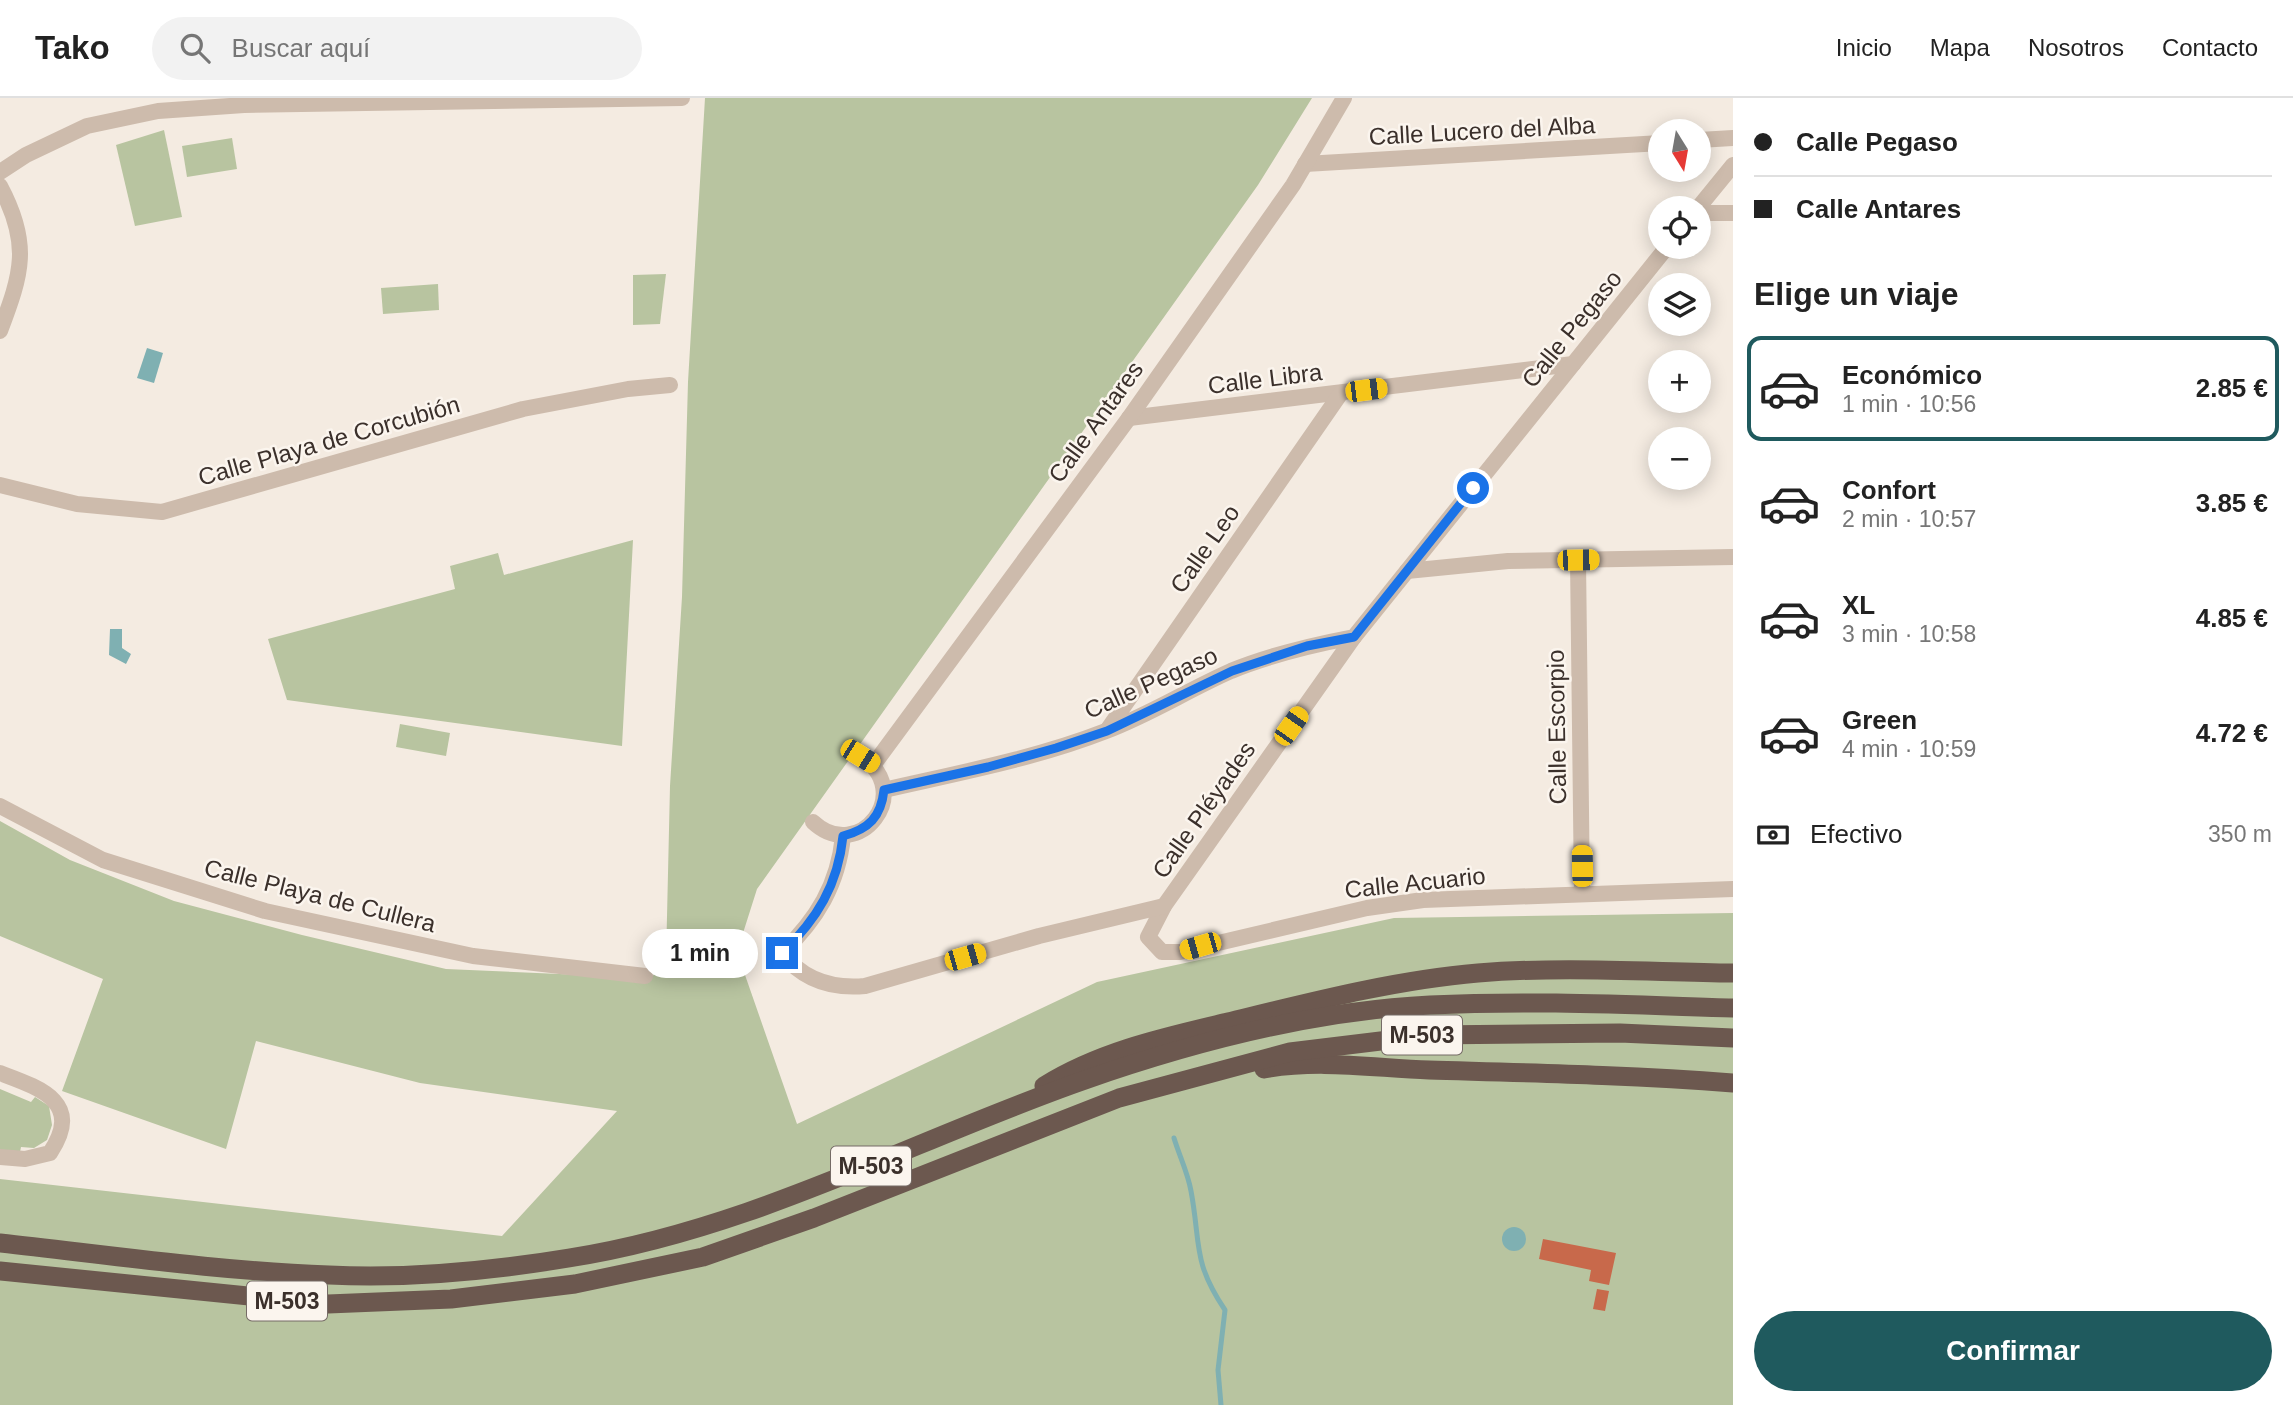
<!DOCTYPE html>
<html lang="es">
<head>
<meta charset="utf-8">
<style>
  body { margin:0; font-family:Arial,sans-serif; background:#f2f2f2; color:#222; height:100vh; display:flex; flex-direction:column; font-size:26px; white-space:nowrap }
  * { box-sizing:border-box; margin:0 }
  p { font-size:23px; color:#767676 }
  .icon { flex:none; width:38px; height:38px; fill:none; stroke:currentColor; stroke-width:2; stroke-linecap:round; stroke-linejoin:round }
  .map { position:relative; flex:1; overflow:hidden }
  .drawer { display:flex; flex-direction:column; background:#fff; width:560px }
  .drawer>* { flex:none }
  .hud { display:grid; align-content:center; height:154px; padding:0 21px; background:#fff }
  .needle { width:46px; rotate:169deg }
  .buttons { position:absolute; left:1648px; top:21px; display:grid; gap:14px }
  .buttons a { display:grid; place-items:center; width:63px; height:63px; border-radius:50%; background:#fff; box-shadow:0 4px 18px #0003; font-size:35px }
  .end { position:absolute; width:32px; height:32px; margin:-16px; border:9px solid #1a73e8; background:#fff; box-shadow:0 0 0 4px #fff }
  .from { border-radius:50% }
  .bubble { position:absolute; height:49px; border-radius:24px; background:#fff; box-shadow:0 4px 18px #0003; font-size:23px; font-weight:800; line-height:49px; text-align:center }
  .car { position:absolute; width:21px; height:42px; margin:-21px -10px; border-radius:9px; box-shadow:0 0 5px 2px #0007; background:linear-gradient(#f5c518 24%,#345 0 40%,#f5c518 0 76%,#345 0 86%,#f5c518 0) }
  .hud b { display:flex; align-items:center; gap:24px; height:66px; font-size:26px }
  .hud b+b { border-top:2px solid #e0e0e0 }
  .hud i { width:18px; height:18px; background:#222 }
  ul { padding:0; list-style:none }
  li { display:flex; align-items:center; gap:21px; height:105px; margin:0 14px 10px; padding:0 7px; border:4px solid transparent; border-radius:14px }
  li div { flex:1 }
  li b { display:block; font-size:26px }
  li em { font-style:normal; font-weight:800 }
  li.current { border-color:#1f5a5e }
  li>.icon { width:63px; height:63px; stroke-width:1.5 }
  h2 { padding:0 21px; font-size:32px; line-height:84px }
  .pay { display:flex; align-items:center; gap:18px; height:77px; padding:0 21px; font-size:26px }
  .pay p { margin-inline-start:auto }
  .action { display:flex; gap:14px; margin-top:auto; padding:14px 21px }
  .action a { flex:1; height:80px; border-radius:42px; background:#1f5a5e; color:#fff; font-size:28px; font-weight:800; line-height:80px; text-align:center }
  header { display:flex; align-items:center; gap:42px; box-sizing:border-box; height:98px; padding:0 35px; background:#fff; border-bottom:2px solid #e0e0e0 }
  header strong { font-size:33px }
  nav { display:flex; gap:38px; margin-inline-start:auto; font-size:24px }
  .search { width:490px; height:63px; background:#f2f2f2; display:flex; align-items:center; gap:18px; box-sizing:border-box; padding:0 24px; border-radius:38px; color:#767676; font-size:26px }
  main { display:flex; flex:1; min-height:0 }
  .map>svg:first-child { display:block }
  .green { fill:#b8c4a0 }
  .water { fill:#7fb0b2 }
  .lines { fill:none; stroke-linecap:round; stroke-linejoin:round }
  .stream { stroke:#7fb0b2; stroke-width:5 }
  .building { fill:#c8694b }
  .minor { stroke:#cdbbac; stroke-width:16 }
  .trunk { stroke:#6c584f; stroke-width:19 }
  .route { stroke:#1a73e8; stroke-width:9 }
  .labels { text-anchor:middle; stroke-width:5; stroke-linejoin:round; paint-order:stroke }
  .shield { fill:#fbf5ee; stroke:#756b66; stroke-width:2 }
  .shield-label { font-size:23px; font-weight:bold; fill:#3b302b }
  .street-label { font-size:24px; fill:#3b302b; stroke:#fbf5ee }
</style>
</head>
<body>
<header>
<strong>Tako</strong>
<div class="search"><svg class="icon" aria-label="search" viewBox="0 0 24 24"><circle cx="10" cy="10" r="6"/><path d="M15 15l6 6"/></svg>Buscar aquí</div>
<nav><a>Inicio</a><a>Mapa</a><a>Nosotros</a><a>Contacto</a></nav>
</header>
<main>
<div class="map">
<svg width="1733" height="1307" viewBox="0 0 1733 1307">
  <rect width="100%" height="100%" fill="#f4ebe1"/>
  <!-- green -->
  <g class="green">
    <path d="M705 0H1312L1258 87 757 791 737 854 797 1026 1097 884 1394 820 1733 815V1307H0V1081L502 1138 617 1013 420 985 256 943 226 1051 62 993 103 881 0 838V723L70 762 174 803 302 837 446 871 651 880 666 862 670 688 682 499 688 284Z"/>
    <path d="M164 32 182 119 135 128 116 47Z"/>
    <path d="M232 40 237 71 187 79 182 48Z"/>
    <path d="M666 176 660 226 633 227V177Z"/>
    <path d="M438 186 439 212 383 216 381 190Z"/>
    <path d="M633 442 622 648 287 602 268 541 455 491 450 468 498 455 504 477Z"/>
    <path d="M400 626 450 635 446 658 396 649Z"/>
    <path d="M0 991 31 1004 35 999 49 1008 52 1027 47 1042 34 1050 21 1049 20 1054 0 1052Z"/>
  </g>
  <!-- water -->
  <g class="water">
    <path d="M147 250 163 255 154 285 137 280Z"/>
    <path d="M110 531H122V550L131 556 126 566 109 557Z"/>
    <circle cx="1514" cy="1141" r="12"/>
  </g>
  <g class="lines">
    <!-- stream -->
    <path class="stream" d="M1174 1040C1179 1057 1188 1075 1191 1093 1201 1146 1192 1163 1225 1212L1218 1272 1221 1307"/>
  </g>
  <!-- building -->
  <g class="building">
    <path d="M1543 1141 1616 1155 1609 1187 1589 1183 1591 1172 1539 1161Z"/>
    <path d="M1597 1191 1609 1193 1605 1213 1593 1211Z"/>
  </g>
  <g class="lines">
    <!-- minor -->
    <g class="minor">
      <path d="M1699 42 1733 40"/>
      <path d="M1305 66 1661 45"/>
      <path d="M0 74 26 57 87 28 158 13 244 7 682 0"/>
      <path d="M0 88C31 146 22 175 0 233"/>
      <path d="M1698 110 1733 67"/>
      <path d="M1699 115H1733"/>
      <path d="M1129 320 1573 266"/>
      <path d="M0 387 77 406 162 414 523 311 628 291 670 287"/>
      <path d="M1578 462 1582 796"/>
      <path d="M1407 473 1508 463 1733 459"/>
      <path d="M1354 539 1164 808 1148 839 1162 854H1180L1367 810 1423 802 1733 791"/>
      <path d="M1108 631 1341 295"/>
      <path d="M874 666 1129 320 1293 87 1344 0"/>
      <path d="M884 692C958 675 1034 661 1106 633 1149 617 1188 592 1231 573 1270 557 1312 547 1354 539L1667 149"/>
      <path d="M0 708 103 762 265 813 473 858 645 878"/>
      <path d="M813 724C859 767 917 693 860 658"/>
      <path d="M843 738C838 787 817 821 782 855 803 882 832 891 865 888L1039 838 1164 808"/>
      <path d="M0 975C40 990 84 1004 50 1055L25 1061 0 1059"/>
    </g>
    <!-- trunk -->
    <g class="trunk">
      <path d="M1264 971C1319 961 1374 970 1429 972 1531 975 1632 977 1733 985"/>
      <path d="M1044 988C1100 953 1165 939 1228 924 1310 904 1395 882 1478 875 1563 868 1648 874 1733 875"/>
      <path d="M0 1145C109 1157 219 1173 329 1177 408 1181 490 1173 569 1160 750 1132 911 1043 1082 983 1193 944 1312 913 1430 907 1530 902 1632 907 1733 910"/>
      <path d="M0 1173 328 1206 451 1201 575 1186 703 1159 814 1120 1119 1000 1290 954 1430 937 1620 935 1733 940"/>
    </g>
  </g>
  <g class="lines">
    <!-- route -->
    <path class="route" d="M782 855C817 821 838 787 843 738 869 731 881 719 884 692L988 669 1056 650 1107 633 1232 573 1307 548 1354 539 1473 390"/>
  </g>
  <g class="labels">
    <!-- shield labels -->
    <g class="shield">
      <rect x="1382" y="917.5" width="80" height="39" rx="5"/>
      <rect x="831" y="1048.5" width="80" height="39" rx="5"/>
      <rect x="247" y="1183.5" width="80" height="39" rx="5"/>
    </g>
    <g class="shield-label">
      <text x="1422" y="945">M-503</text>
      <text x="871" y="1076">M-503</text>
      <text x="287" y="1211">M-503</text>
    </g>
    <!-- street labels -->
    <g class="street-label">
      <text transform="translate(1482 33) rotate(-3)" y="8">Calle Lucero del Alba</text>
      <text transform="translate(1572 231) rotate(-51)" y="8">Calle Pegaso</text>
      <text transform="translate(1265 281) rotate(-7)" y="8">Calle Libra</text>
      <text transform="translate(1096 324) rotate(-54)" y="8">Calle Antares</text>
      <text transform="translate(329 343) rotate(-16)" y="8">Calle Playa de Corcubión</text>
      <text transform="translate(1205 451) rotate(-55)" y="8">Calle Leo</text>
      <text transform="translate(1151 585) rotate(-24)" y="8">Calle Pegaso</text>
      <text transform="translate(1557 629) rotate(-91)" y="8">Calle Escorpio</text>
      <text transform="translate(1204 712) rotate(-55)" y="8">Calle Pléyades</text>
      <text transform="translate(1415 785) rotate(-6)" y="8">Calle Acuario</text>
      <text transform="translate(320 798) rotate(14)" y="8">Calle Playa de Cullera</text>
    </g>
  </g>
</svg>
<div class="buttons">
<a><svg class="needle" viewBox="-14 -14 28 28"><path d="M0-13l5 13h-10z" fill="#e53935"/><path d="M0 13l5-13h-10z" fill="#767676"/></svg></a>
<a><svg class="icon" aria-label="locate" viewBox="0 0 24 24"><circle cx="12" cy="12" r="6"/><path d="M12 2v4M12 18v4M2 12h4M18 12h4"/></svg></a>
<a><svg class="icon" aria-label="layers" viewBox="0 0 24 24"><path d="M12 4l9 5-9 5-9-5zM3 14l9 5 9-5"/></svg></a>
<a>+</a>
<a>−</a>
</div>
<i class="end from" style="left:1473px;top:390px"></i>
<i class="end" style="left:782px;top:855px"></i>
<div class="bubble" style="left:642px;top:831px;width:116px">1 min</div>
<i class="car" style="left:1366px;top:292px;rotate:83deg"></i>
<i class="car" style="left:1578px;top:462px;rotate:89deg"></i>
<i class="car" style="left:1291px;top:628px;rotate:35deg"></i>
<i class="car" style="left:860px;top:658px;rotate:122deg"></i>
<i class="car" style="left:1582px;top:768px;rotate:359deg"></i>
<i class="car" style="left:1200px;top:848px;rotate:254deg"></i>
<i class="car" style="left:965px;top:859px;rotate:74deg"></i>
</div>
<section class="drawer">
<div class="hud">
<b><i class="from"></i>Calle Pegaso</b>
<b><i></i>Calle Antares</b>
</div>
<h2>Elige un viaje</h2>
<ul>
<li class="current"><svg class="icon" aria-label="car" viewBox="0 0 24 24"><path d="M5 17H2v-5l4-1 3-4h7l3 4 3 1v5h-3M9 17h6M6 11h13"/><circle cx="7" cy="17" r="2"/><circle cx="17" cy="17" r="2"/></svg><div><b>Económico</b><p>1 min · 10:56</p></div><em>2.85 €</em></li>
<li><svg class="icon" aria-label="car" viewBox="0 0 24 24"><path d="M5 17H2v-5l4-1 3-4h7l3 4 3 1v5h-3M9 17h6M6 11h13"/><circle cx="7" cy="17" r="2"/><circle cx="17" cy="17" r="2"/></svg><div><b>Confort</b><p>2 min · 10:57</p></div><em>3.85 €</em></li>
<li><svg class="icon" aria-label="car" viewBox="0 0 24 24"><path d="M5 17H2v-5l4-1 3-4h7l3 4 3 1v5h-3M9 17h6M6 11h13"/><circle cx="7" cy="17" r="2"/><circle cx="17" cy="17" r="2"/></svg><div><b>XL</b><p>3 min · 10:58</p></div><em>4.85 €</em></li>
<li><svg class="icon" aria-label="car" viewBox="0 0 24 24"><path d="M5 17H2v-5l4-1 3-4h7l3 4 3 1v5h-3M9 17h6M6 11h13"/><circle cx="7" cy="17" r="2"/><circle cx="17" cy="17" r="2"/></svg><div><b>Green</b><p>4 min · 10:59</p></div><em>4.72 €</em></li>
</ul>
<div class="pay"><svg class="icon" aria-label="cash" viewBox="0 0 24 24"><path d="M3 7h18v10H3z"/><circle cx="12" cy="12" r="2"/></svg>Efectivo<p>350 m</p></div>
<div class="action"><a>Confirmar</a></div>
</section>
</main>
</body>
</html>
